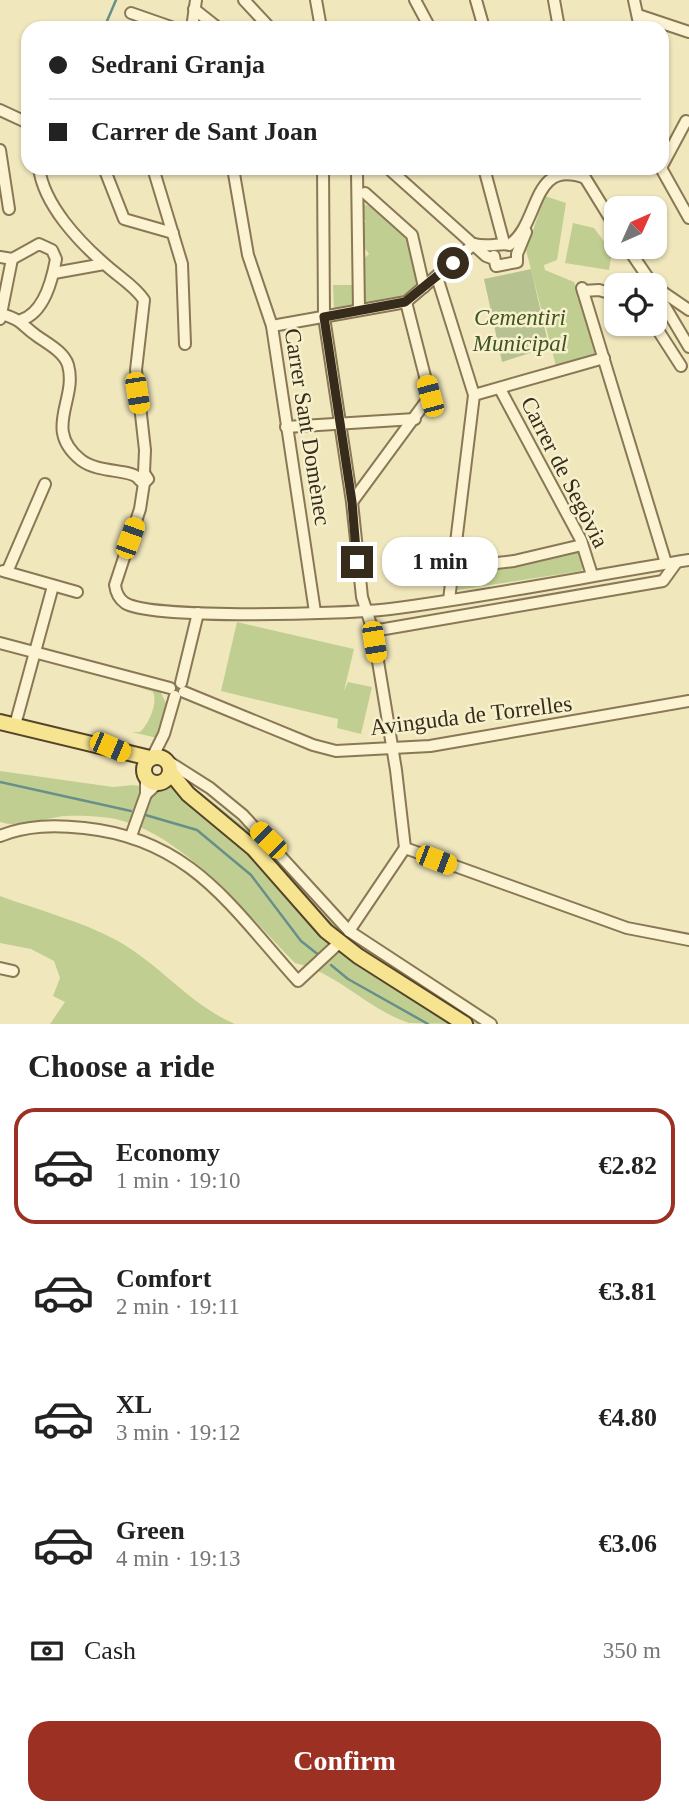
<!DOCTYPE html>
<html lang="en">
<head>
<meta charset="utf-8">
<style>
  body { margin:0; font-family:Georgia,serif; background:#f2f2f2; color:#222; height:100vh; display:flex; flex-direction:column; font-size:26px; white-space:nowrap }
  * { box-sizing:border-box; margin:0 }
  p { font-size:23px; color:#767676 }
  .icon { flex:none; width:38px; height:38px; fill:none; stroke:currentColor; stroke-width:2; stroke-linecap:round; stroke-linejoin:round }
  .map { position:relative; height:1024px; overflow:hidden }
  .side { display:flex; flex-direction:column; background:#fff; flex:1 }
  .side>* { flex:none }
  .banner { position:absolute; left:21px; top:21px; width:648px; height:154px; border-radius:21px; box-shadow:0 2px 5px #0004; display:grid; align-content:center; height:154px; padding:0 28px; background:#fff }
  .needle { width:46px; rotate:45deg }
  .controls { position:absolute; left:604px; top:196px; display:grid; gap:14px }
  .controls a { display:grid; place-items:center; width:63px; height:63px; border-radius:14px; background:#fff; box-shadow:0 2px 5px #0004; font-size:35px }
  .end { position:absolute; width:32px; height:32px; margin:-16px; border:9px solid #372c1b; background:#fff; box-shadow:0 0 0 4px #fff }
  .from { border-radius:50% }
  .bubble { position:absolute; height:49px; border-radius:21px; background:#fff; box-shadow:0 2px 5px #0004; font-size:23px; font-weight:700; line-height:49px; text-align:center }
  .car { position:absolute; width:21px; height:42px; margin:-21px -10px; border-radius:9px; box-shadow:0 0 5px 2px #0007; background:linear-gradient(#f5c518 24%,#345 0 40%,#f5c518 0 76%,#345 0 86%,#f5c518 0) }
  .banner b { display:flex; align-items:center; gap:24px; height:66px; font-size:26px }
  .banner b+b { border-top:2px solid #e0e0e0 }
  .banner i { width:18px; height:18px; background:#222 }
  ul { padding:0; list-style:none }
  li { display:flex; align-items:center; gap:21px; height:116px; margin:0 14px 10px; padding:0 14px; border:4px solid transparent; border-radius:21px }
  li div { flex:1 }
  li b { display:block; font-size:26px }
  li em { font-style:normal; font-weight:700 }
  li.on { border-color:#9c3022 }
  li>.icon { width:63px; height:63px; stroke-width:1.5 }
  h2 { padding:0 28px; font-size:32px; line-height:84px }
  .pay { display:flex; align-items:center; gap:18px; height:77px; padding:0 28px; font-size:26px }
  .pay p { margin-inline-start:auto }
  .cta { display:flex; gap:14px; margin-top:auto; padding:14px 28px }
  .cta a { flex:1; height:80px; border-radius:21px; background:#9c3022; color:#fff; font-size:28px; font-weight:700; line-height:80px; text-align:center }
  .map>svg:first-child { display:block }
  .green { fill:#c0cf91 }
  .cemetery { fill:#b6c391 }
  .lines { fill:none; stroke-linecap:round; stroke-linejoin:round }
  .stream { stroke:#688f8a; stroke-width:2.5 }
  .minor-casing { stroke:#897755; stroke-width:14 }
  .major-casing { stroke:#56442a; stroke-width:18 }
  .minor { stroke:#fbf3d1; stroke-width:10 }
  .major { stroke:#f7e491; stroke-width:14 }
  .route { stroke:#372c1b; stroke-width:9 }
  .labels { text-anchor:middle; stroke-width:5; stroke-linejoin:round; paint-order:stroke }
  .park-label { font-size:23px; font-style:italic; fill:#415520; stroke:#f7f0cd }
  .street-label { font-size:23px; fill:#372c1b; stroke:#f7f0cd }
</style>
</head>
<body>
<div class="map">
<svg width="689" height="1024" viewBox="0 0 689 1024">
  <rect width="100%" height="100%" fill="#f0e7bd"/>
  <!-- green -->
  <g class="green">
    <path d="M545 196 566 203 557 260 544 265 545 270 574 282 596 349 593 356 556 366 526 250Z"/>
    <path d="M361 204C378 206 405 227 411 245 415 258 417 272 419 285L402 298 334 310 333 285H355L361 261 369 254 362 245 361 227 366 221 361 218Z"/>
    <path d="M573 223 594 228 612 252 609 270 565 263Z"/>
    <path d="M579 550 584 567 581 571 457 590 456 576 463 571 540 562Z"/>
    <path d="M237 622 354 649 344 691 348 682 372 687 361 734 337 728 338 719 221 691Z"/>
    <path d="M103 675 160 691 167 705 157 738 132 732H140C149 724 158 703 153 692Z"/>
    <path d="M0 771 113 787 133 785 162 789 172 783 177 774 251 832 320 912 351 940 489 1024C471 1024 424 1024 409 1023 367 1009 338 973 295 963 245 913 175 822 101 817 87 816 71 815 58 817 38 820 20 828 0 822Z"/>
    <path d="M0 896C38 910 81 921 116 940 160 964 190 1005 235 1024H50L65 1002 53 996 60 978 54 961 31 949 0 943Z"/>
  </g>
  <!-- cemetery -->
  <path class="cemetery" d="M531 269 549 347 502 362 484 279Z"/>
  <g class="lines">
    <!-- stream -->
    <g class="stream">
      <path d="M104 28 116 0"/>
      <path d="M0 782 131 811"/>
      <path d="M142 814 197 830 251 875 301 941 320 956"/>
      <path d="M331 965 348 979 428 1024"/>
    </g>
    <!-- minor casing -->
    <g class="minor-casing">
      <g id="minor">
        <path d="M244 0 270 28"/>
        <path d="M316 0 321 28"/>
        <path d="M415 0 430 28"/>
        <path d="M476 0 484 28"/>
        <path d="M554 0 559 28"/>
        <path d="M634 0 640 28"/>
        <path d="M194 9 218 28"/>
        <path d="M131 13 174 28"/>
        <path d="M638 15 689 32"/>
        <path d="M192 28 196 0"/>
        <path d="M0 110 28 123"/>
        <path d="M0 150 9 209"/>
        <path d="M662 166 686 121"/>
        <path d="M39 168C44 205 79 242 107 266 119 277 135 286 144 300L136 370 145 450 144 473"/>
        <path d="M104 168 124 219 173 233"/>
        <path d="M153 168 182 264 185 344"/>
        <path d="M233 168 248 255 272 326 315 612"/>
        <path d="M323 168 324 317 352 502 362 597 373 631 396 770 405 848 349 931"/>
        <path d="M388 168 486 256 494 259"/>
        <path d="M484 168 504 243"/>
        <path d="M579 168 616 228"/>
        <path d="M661 168 689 218"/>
        <path d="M365 193 412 235 424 287"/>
        <path d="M474 244C489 248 502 242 509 245 541 224 530 158 585 178"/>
        <path d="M627 247 653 285"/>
        <path d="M494 256 496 266 517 262V254L526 232"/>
        <path d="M0 257 12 259 39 244 52 250 56 259C52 281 44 313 21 320"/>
        <path d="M54 273 104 264"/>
        <path d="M437 277 474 395 449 600"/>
        <path d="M654 286 689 310"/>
        <path d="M582 288 666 563"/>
        <path d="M654 288 689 347"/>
        <path d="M583 291 599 290 616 295"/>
        <path d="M359 310 357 171 360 168"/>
        <path d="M2 314C24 321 21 325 37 336 48 344 64 352 68 365 78 400 42 429 81 460 98 473 127 469 137 477 139 479 141 482 144 483"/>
        <path d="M0 319 12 259"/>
        <path d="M654 324 681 366"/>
        <path d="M272 326 406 302 474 244"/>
        <path d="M500 389 581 540 592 575"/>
        <path d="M474 395 604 358"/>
        <path d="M286 427 415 419"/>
        <path d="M144 473 148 479 144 483 140 509 115 585C116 593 119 599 125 603 152 620 350 614 390 609 490 596 589 576 689 560"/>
        <path d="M352 502 430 396 406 302"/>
        <path d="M453 568 514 561 582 545"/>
        <path d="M3 571 77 592"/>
        <path d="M7 572 45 484"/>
        <path d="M373 631 663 581 676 563"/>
        <path d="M0 643 170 688"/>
        <path d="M181 683 198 613"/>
        <path d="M184 692 313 745 336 751 430 746 689 701"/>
        <path d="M15 725 53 586"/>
        <path d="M152 758 164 734 175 696"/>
        <path d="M166 760 210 788 243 815 349 931 491 1024"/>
        <path d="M146 794 158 783"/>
        <path d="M0 836C27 825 55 825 84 828 191 839 231 907 298 981L340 942"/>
        <path d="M131 836 146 794V777"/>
        <path d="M405 848 627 928 689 940"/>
        <path d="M0 968 13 971"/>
      </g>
    </g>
    <!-- major casing -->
    <g class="major-casing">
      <g id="major">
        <path d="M0 722 150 758"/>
        <circle cx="157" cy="770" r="13"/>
        <path d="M170 772 188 794 253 848 326 931 358 956 465 1024"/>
      </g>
    </g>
    <!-- minor -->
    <use href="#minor" class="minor"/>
    <!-- major -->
    <use href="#major" class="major"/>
  </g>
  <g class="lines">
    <!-- route -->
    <path class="route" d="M357 562 352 502 324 317 405 302 453 263"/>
  </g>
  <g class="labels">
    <!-- park labels -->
    <g class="park-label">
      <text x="520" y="325">Cementiri<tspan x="520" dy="26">Municipal</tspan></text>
    </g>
    <!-- street labels -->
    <g class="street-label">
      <text transform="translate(308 427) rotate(81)" y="8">Carrer Sant Domènec</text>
      <text transform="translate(565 472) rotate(63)" y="8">Carrer de Segòvia</text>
      <text transform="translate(471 715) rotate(-7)" y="8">Avinguda de Torrelles</text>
    </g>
  </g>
</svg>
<div class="controls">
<a><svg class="needle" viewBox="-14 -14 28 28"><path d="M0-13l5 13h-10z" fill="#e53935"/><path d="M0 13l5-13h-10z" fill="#767676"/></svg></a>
<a><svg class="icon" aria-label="locate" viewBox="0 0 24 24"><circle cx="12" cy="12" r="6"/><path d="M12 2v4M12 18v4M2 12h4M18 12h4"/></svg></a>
</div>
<i class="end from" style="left:453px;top:263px"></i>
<i class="end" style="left:357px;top:562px"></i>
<div class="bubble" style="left:382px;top:537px;width:116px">1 min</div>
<i class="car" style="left:137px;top:393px;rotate:171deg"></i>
<i class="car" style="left:430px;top:396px;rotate:345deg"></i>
<i class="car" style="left:130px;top:538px;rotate:20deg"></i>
<i class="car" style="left:374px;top:642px;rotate:171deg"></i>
<i class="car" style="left:110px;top:747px;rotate:113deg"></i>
<i class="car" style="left:268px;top:840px;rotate:315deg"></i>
<i class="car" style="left:436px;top:860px;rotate:111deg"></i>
<div class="banner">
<b><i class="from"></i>Sedrani Granja</b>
<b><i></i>Carrer de Sant Joan</b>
</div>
</div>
<section class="side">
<h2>Choose a ride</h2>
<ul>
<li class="on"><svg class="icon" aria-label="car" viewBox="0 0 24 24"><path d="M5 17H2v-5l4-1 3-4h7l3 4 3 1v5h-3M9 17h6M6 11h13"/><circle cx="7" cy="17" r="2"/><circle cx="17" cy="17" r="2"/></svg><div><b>Economy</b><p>1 min · 19:10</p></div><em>€2.82</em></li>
<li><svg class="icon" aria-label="car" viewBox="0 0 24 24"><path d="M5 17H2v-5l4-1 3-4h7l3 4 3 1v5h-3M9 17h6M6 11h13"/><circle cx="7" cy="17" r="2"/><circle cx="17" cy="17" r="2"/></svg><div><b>Comfort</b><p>2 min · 19:11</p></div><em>€3.81</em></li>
<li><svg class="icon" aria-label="car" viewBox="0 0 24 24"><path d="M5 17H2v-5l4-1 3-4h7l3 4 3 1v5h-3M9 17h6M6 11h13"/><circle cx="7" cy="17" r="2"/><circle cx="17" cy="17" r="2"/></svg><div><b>XL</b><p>3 min · 19:12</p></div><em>€4.80</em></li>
<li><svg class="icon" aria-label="car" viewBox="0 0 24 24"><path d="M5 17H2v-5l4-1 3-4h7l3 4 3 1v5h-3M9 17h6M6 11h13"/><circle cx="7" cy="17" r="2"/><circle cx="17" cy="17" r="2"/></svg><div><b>Green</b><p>4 min · 19:13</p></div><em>€3.06</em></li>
</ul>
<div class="pay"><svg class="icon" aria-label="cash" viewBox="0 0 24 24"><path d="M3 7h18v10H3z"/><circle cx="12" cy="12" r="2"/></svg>Cash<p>350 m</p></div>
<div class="cta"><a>Confirm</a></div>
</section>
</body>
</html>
